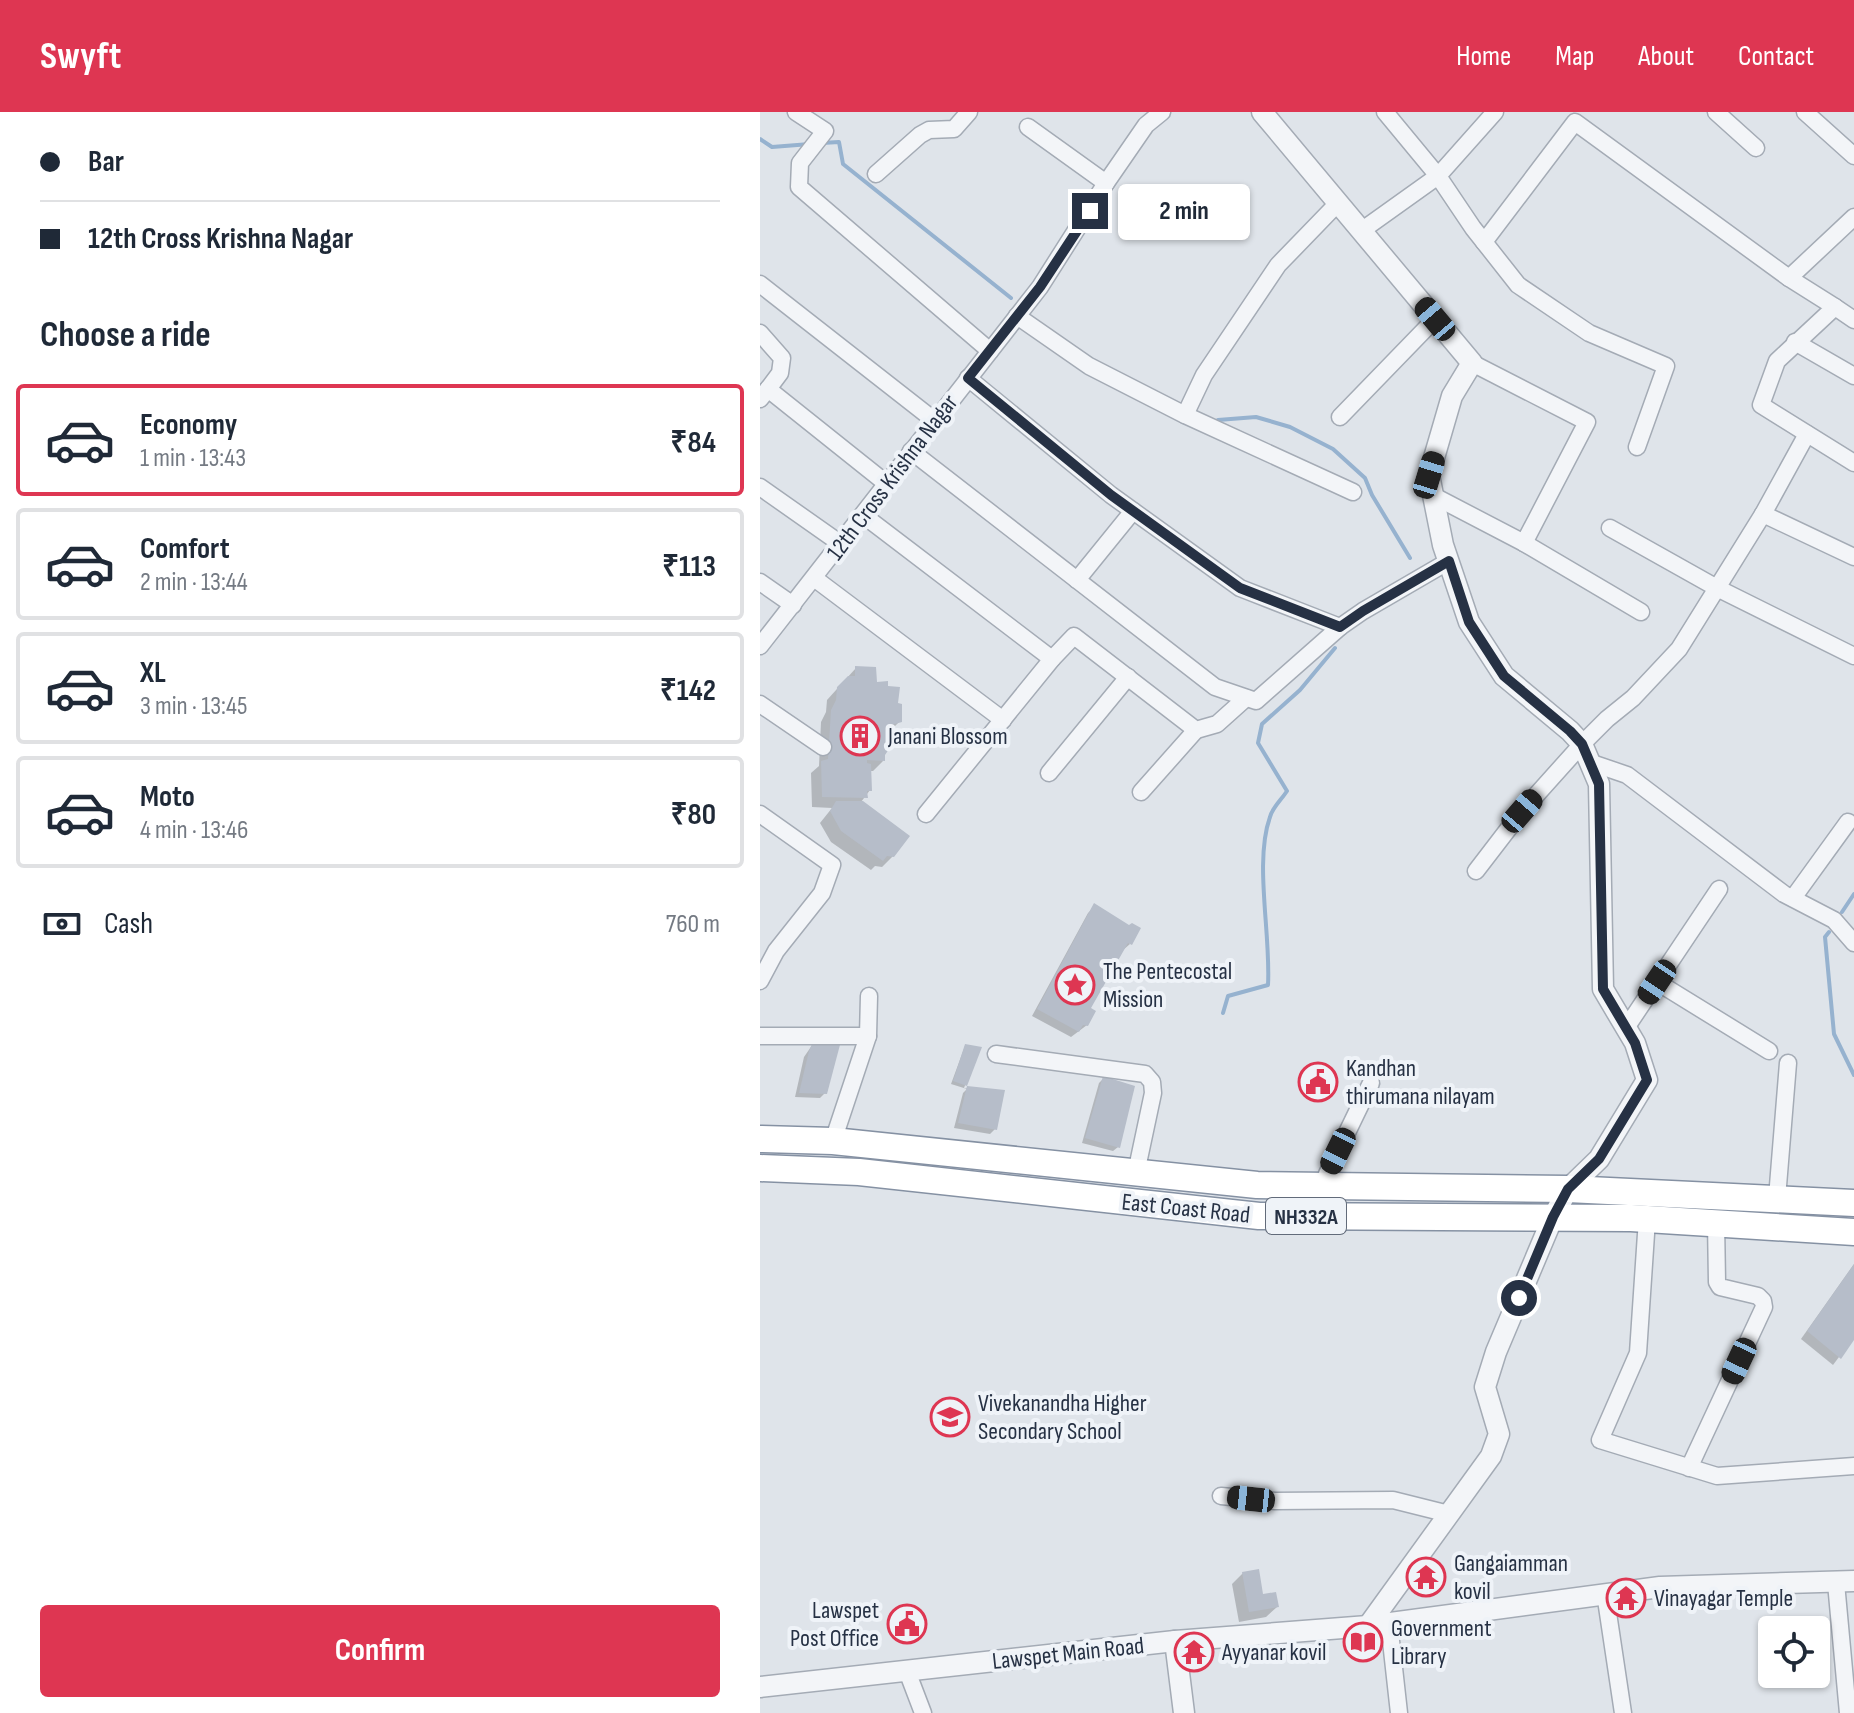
<!DOCTYPE html>
<html lang="en">
<head>
<meta charset="utf-8">
<style>
  body { margin:0; font-family:"Sofia Sans Condensed",sans-serif; background:#f6f6f7; color:#1f2937; height:100vh; display:flex; flex-direction:column; font-size:30px; white-space:nowrap }
  * { box-sizing:border-box; margin:0 }
  p { font-size:26px; color:#747a83 }
  .icon { flex:none; width:44px; height:44px; fill:none; stroke:currentColor; stroke-width:2; stroke-linecap:round; stroke-linejoin:round }
  .map { position:relative; flex:1; overflow:hidden }
  .sheet { display:flex; flex-direction:column; background:#fff; width:760px }
  .sheet>* { flex:none }
  .guide { display:grid; align-content:center; height:176px; padding:0 40px; background:#fff }
  .tools { position:absolute; left:998px; top:1504px; display:grid; gap:16px }
  .tools a { display:grid; place-items:center; width:72px; height:72px; border-radius:8px; background:#fff; box-shadow:0 2px 6px #0004; font-size:40px }
  .end { position:absolute; width:36px; height:36px; margin:-18px; border:10px solid #263144; background:#fff; box-shadow:0 0 0 4px #fff }
  .from { border-radius:50% }
  .bubble { position:absolute; height:56px; border-radius:8px; background:#fff; box-shadow:0 2px 6px #0004; font-size:26px; font-weight:700; line-height:56px; text-align:center }
  .car { position:absolute; width:24px; height:48px; margin:-24px -12px; border-radius:10px; box-shadow:0 0 6px 2px #0007; background:linear-gradient(#222 24%,#8ab4d8 0 40%,#222 0 76%,#8ab4d8 0 86%,#222 0) }
  .guide b { display:flex; align-items:center; gap:28px; height:76px; font-size:30px }
  .guide b+b { border-top:2px solid #e0e1e3 }
  .guide i { width:20px; height:20px; background:#1f2937 }
  ul { padding:0; list-style:none }
  li { display:flex; align-items:center; gap:24px; height:112px; margin:0 16px 12px; padding:0 24px; border:4px solid #e0e1e3; border-radius:8px }
  li div { flex:1 }
  li b { display:block; font-size:30px }
  li em { font-style:normal; font-weight:700 }
  li.selected { border-color:#de3652 }
  li>.icon { width:72px; height:72px; stroke-width:1.5 }
  h2 { padding:0 40px; font-size:36px; line-height:96px }
  .pay { display:flex; align-items:center; gap:20px; height:88px; padding:0 40px; font-size:30px }
  .pay p { margin-inline-start:auto }
  .primary-button { display:flex; gap:16px; margin-top:auto; padding:16px 40px }
  .primary-button a { flex:1; height:92px; border-radius:8px; background:#de3652; color:#fff; font-size:32px; font-weight:700; line-height:92px; text-align:center }
  header { display:flex; align-items:center; gap:48px; box-sizing:border-box; height:112px; padding:0 40px; background:#de3652; color:#fff }
  header strong { font-size:38px }
  nav { display:flex; gap:44px; margin-inline-start:auto; font-size:28px }
  main { display:flex; flex:1; min-height:0 }
  .map>svg:first-child { display:block }
  .shadow { fill:#0003 }
  .lines { fill:none; stroke-linecap:round; stroke-linejoin:round }
  .stream { stroke:#96b2cf; stroke-width:4 }
  .building { fill:#b6bdc9 }
  .minor-casing { stroke:#a4abb5; stroke-width:19 }
  .tertiary-casing { stroke:#a4abb5; stroke-width:23 }
  .trunk-casing { stroke:#8591a3; stroke-width:29 }
  .minor { stroke:#f3f5f8; stroke-width:16 }
  .tertiary { stroke:#f3f5f8; stroke-width:20 }
  .trunk { stroke:#fff; stroke-width:26 }
  .route { stroke:#263144; stroke-width:10 }
  .labels { text-anchor:middle; stroke-width:8; stroke-linejoin:round; paint-order:stroke }
  .shield { fill:#eff3f8; stroke:#626b7a; stroke-width:2 }
  .shield-label { font-size:22px; font-weight:bold; fill:#263144 }
  .street-label { font-size:24px; fill:#263144; stroke:#eff3f8 }
  .poi-label { font-size:24px; fill:#263144; stroke:#eff3f8; text-anchor:start }
</style>
</head>
<body>
<header>
<strong>Swyft</strong>
<nav><a>Home</a><a>Map</a><a>About</a><a>Contact</a></nav>
</header>
<main>
<section class="sheet">
<div class="guide">
<b><i class="from"></i>Bar</b>
<b><i></i>12th Cross Krishna Nagar</b>
</div>
<h2>Choose a ride</h2>
<ul>
<li class="selected"><svg class="icon" aria-label="car" viewBox="0 0 24 24"><path d="M5 17H2v-5l4-1 3-4h7l3 4 3 1v5h-3M9 17h6M6 11h13"/><circle cx="7" cy="17" r="2"/><circle cx="17" cy="17" r="2"/></svg><div><b>Economy</b><p>1 min · 13:43</p></div><em>₹84</em></li>
<li><svg class="icon" aria-label="car" viewBox="0 0 24 24"><path d="M5 17H2v-5l4-1 3-4h7l3 4 3 1v5h-3M9 17h6M6 11h13"/><circle cx="7" cy="17" r="2"/><circle cx="17" cy="17" r="2"/></svg><div><b>Comfort</b><p>2 min · 13:44</p></div><em>₹113</em></li>
<li><svg class="icon" aria-label="car" viewBox="0 0 24 24"><path d="M5 17H2v-5l4-1 3-4h7l3 4 3 1v5h-3M9 17h6M6 11h13"/><circle cx="7" cy="17" r="2"/><circle cx="17" cy="17" r="2"/></svg><div><b>XL</b><p>3 min · 13:45</p></div><em>₹142</em></li>
<li><svg class="icon" aria-label="car" viewBox="0 0 24 24"><path d="M5 17H2v-5l4-1 3-4h7l3 4 3 1v5h-3M9 17h6M6 11h13"/><circle cx="7" cy="17" r="2"/><circle cx="17" cy="17" r="2"/></svg><div><b>Moto</b><p>4 min · 13:46</p></div><em>₹80</em></li>
</ul>
<div class="pay"><svg class="icon" aria-label="cash" viewBox="0 0 24 24"><path d="M3 7h18v10H3z"/><circle cx="12" cy="12" r="2"/></svg>Cash<p>760 m</p></div>
<div class="primary-button"><a>Confirm</a></div>
</section>
<div class="map">
<svg width="1094" height="1601" viewBox="0 0 1094 1601">
  <rect width="100%" height="100%" fill="#dfe4ea"/>
  <!-- shadow -->
  <g class="shadow">
    <path d="M96 556 136 592 140 609 129 620 123 649 113 659H109L110 678 101 690 133 744 122 755 115 754 111 758 71 730 60 711 72 696 52 695 51 661 59 654 61 610 66 600 67 588Z"/>
    <path d="M335 794 370 832 363 838 328 897 327 913 311 925 272 904 328 801Z"/>
    <path d="M55 929 65 981 60 986 35 985 44 945Z"/>
    <path d="M205 934 219 937 204 976 243 979 235 1017 230 1022 194 1016 203 981 207 977 191 972Z"/>
    <path d="M344 966 358 1035 353 1039 322 1031 339 971Z"/>
    <path d="M1094 1152V1225L1073 1253 1041 1227Z"/>
    <path d="M483 1461 501 1484 517 1495 506 1505 479 1510 472 1472Z"/>
    <path d="M875 1488 868 1495 850 1497V1491Z"/>
  </g>
  <g class="lines">
    <!-- stream -->
    <g class="stream">
      <path d="M0 27 12 35 50 32"/>
      <path d="M62 31 79 30 83 52 251 186"/>
      <path d="M458 308 496 305 530 315 573 337 605 366 612 383 650 446"/>
      <path d="M1082 800 1094 782"/>
      <path d="M1069 820 1065 825 1074 922 1094 963"/>
      <path d="M463 901 468 884 508 873C511 822 494 750 510 705 512 696 522 687 527 679L498 631 502 612 540 578 575 536"/>
    </g>
  </g>
  <!-- building -->
  <g class="building">
    <path d="M95 554 116 555 117 570 128 569V574L140 575 138 591 142 592V610L131 613V634L125 643V649L107 648V651L111 652 112 679H107L108 686 62 685 61 649 68 647 71 598 76 588 77 575 88 564H95Z"/>
    <path d="M76 689H103L150 724 134 745 127 744 123 749 81 719 70 699Z"/>
    <path d="M334 791 369 813 372 811 381 816 372 833 368 831 331 896 336 899 328 914 323 913 319 920 277 897Z"/>
    <path d="M54 927 81 929 67 982 39 981 49 939Z"/>
    <path d="M205 932 222 935 207 974 193 969Z"/>
    <path d="M343 964 375 974 360 1036 325 1026Z"/>
    <path d="M207 974 245 978 237 1018 198 1011Z"/>
    <path d="M1094 1152V1228L1081 1247 1047 1219Z"/>
    <path d="M499 1457 503 1482 516 1480 519 1495 489 1500 482 1460Z"/>
  </g>
  <g class="lines">
    <!-- minor casing -->
    <g class="minor-casing">
      <g id="minor">
        <path d="M36 0 65 19 40 51 39 75 230 239"/>
        <path d="M625 0 678 64 713 116 758 173 829 221 906 254 877 335"/>
        <path d="M956 0 996 36"/>
        <path d="M1045 0 1094 44"/>
        <path d="M268 15 346 71"/>
        <path d="M116 62 160 23 169 18 194 17 209 0"/>
        <path d="M601 119 678 64 735 0"/>
        <path d="M724 130 815 10 1029 166 1094 105"/>
        <path d="M1029 166 1075 195 1017 249 1001 293 1094 351"/>
        <path d="M0 172 175 309"/>
        <path d="M1075 195 1094 208"/>
        <path d="M257 204 329 254 425 303 593 380"/>
        <path d="M0 221 22 246 20 261 8 277"/>
        <path d="M1035 230 1094 264"/>
        <path d="M208 266 351 383 480 476 580 515"/>
        <path d="M0 287 8 277 127 372"/>
        <path d="M425 303 444 263 518 153 578 91"/>
        <path d="M580 305 675 207"/>
        <path d="M1047 322 1003 402 957 476 1094 544"/>
        <path d="M151 339 455 575 496 589 580 515 603 499 689 449"/>
        <path d="M0 375 81 432"/>
        <path d="M672 383 764 431 827 310 712 251"/>
        <path d="M1003 402 1094 445"/>
        <path d="M103 403 292 547"/>
        <path d="M764 431 881 500"/>
        <path d="M54 466 243 608"/>
        <path d="M317 468 373 399"/>
        <path d="M0 470 33 493"/>
        <path d="M0 534 280 175 346 71 386 13 402 0"/>
        <path d="M0 592 63 635"/>
        <path d="M829 650 867 663 1024 782 1074 808 1094 831"/>
        <path d="M289 661 368 565"/>
        <path d="M381 680 436 618"/>
        <path d="M0 702 72 753 62 781 16 839 0 869"/>
        <path d="M166 702 292 547 314 524 436 618 457 612 486 586"/>
        <path d="M716 759 762 699 822 632 847 607 873 586 919 537 957 476 850 416"/>
        <path d="M1033 786 1088 710"/>
        <path d="M897 870 1009 939"/>
        <path d="M866 916 959 777"/>
        <path d="M0 924H108"/>
        <path d="M236 942 385 962 392 970 393 981 376 1061"/>
        <path d="M73 1029 108 924 109 884"/>
        <path d="M566 1076 567 1062 611 971"/>
        <path d="M1017 1086 1028 951"/>
        <path d="M887 1107 878 1241 840 1328 957 1364 1094 1354"/>
        <path d="M929 1356 1004 1195 1003 1189 998 1184 960 1175 957 1170 956 1110"/>
        <path d="M461 1384 515 1389 633 1388 689 1402"/>
        <path d="M1076 1471 1088 1601"/>
        <path d="M845 1481 863 1601"/>
        <path d="M629 1511 639 1601"/>
        <path d="M147 1559 163 1601"/>
      </g>
    </g>
    <!-- tertiary casing -->
    <g class="tertiary-casing">
      <g id="tertiary">
        <path d="M502 0 712 251 692 284 669 363 683 433 709 510 744 564 810 619 822 632 839 672 843 877 875 931 887 968 839 1047 808 1077 793 1105 736 1240 725 1275 739 1322 731 1344 608 1514"/>
        <path d="M415 1529 424 1601"/>
        <path d="M0 1575 415 1529 608 1514 900 1475 1094 1469"/>
      </g>
    </g>
    <!-- trunk casing -->
    <g class="trunk-casing">
      <g id="trunk">
        <path d="M0 1027 73 1029 497 1073 808 1077 1094 1091"/>
        <path d="M0 1056 99 1060 499 1104 871 1106 1094 1120"/>
      </g>
    </g>
    <!-- minor -->
    <use href="#minor" class="minor"/>
    <!-- tertiary -->
    <use href="#tertiary" class="tertiary"/>
    <!-- trunk -->
    <use href="#trunk" class="trunk"/>
  </g>
  <g class="lines">
    <!-- route -->
    <path class="route" d="M330 99 280 175 208 266 351 383 480 476 580 515 603 499 689 449 709 510 744 564 810 619 822 632 839 672 843 877 875 931 887 968 839 1047 808 1077 793 1105 759 1186"/>
  </g>
  <!-- icons -->
  <defs>
    <g id="building-ring" transform="scale(2)"><circle r="9.5" fill="#eff3f8" stroke="#de3652" stroke-width="1.5"/><path d="M-4-6H4V6H1V3H-1V6H-4ZM-2.5-4.3h1.7v1.8h-1.7ZM.8-4.3h1.7v1.8H.8ZM-2.5-1h1.7V.8h-1.7ZM.8-1h1.7V.8H.8Z" fill="#de3652"/></g>
    <g id="sight-ring" transform="scale(2)"><circle r="9.5" fill="#eff3f8" stroke="#de3652" stroke-width="1.5"/><path d="M0-6L1.8-2.2L6-1.7L2.9 1.2L3.7 5.4L0 3.3L-3.7 5.4L-2.9 1.2L-6-1.7L-1.8-2.2Z" fill="#de3652"/></g>
    <g id="civic-ring" transform="scale(2)"><circle r="9.5" fill="#eff3f8" stroke="#de3652" stroke-width="1.5"/><path d="M-.6-6.5H3V-4.5H.6V-3L4-1V1h2V6H-6V1h2V-1L-.6-3ZM-1.2 2.5V6h2.4V2.5Z" fill="#de3652"/></g>
    <g id="school-ring" transform="scale(2)"><circle r="9.5" fill="#eff3f8" stroke="#de3652" stroke-width="1.5"/><path d="M0-5L7-2L0 1L-7-2ZM-4 1L0 2.5L4 1V4Q0 6-4 4Z" fill="#de3652"/></g>
    <g id="temple-ring" transform="scale(2)"><circle r="9.5" fill="#eff3f8" stroke="#de3652" stroke-width="1.5"/><path d="M0-6L5-2H3V0L6.5 2.5H4V6H1.5V3h-3V6H-4V2.5H-6.5L-3 0V-2H-5Z" fill="#de3652"/></g>
    <g id="library-ring" transform="scale(2)"><circle r="9.5" fill="#eff3f8" stroke="#de3652" stroke-width="1.5"/><path d="M-6-4Q-3-5.5-.7-3.5V5Q-3 3-6 4ZM6-4Q3-5.5 .7-3.5V5Q3 3 6 4Z" fill="#de3652"/></g>
  </defs>
  <g fill-rule="evenodd">
    <use href="#building-ring" x="100" y="624"/>
    <use href="#sight-ring" x="315" y="873"/>
    <use href="#civic-ring" x="558" y="970"/>
    <use href="#school-ring" x="190" y="1305"/>
    <use href="#temple-ring" x="666" y="1465"/>
    <use href="#temple-ring" x="866" y="1486"/>
    <use href="#civic-ring" x="147" y="1512"/>
    <use href="#library-ring" x="603" y="1530"/>
    <use href="#temple-ring" x="434" y="1540"/>
  </g>
  <g class="labels">
    <!-- shield labels -->
    <rect class="shield" x="506" y="1086" width="80" height="36" rx="6"/>
    <g class="shield-label">
      <text x="546" y="1112">NH332A</text>
    </g>
    <!-- street labels -->
    <g class="street-label">
      <text transform="translate(132 365) rotate(-53)" y="8">12th Cross Krishna Nagar</text>
      <text transform="translate(426 1096) rotate(6)" y="8">East Coast Road</text>
      <text transform="translate(308 1541) rotate(-6)" y="8">Lawspet Main Road</text>
    </g>
    <!-- poi labels -->
    <g class="poi-label">
      <text x="128" y="632">Janani Blossom</text>
      <text x="343" y="867">The Pentecostal<tspan x="343" dy="28">Mission</tspan></text>
      <text x="586" y="964">Kandhan<tspan x="586" dy="28">thirumana nilayam</tspan></text>
      <text x="218" y="1299">Vivekanandha Higher<tspan x="218" dy="28">Secondary School</tspan></text>
      <text x="694" y="1459">Gangaiamman<tspan x="694" dy="28">kovil</tspan></text>
      <text x="894" y="1494">Vinayagar Temple</text>
      <text x="119" y="1506" text-anchor="end">Lawspet<tspan x="119" dy="28">Post Office</tspan></text>
      <text x="631" y="1524">Government<tspan x="631" dy="28">Library</tspan></text>
      <text x="462" y="1548">Ayyanar kovil</text>
    </g>
  </g>
</svg>
<div class="tools">
<a><svg class="icon" aria-label="locate" viewBox="0 0 24 24"><circle cx="12" cy="12" r="6"/><path d="M12 2v4M12 18v4M2 12h4M18 12h4"/></svg></a>
</div>
<i class="end from" style="left:759px;top:1186px"></i>
<i class="end" style="left:330px;top:99px"></i>
<div class="bubble" style="left:358px;top:72px;width:132px">2 min</div>
<i class="car" style="left:675px;top:207px;rotate:320deg"></i>
<i class="car" style="left:669px;top:363px;rotate:17deg"></i>
<i class="car" style="left:762px;top:699px;rotate:41deg"></i>
<i class="car" style="left:897px;top:870px;rotate:214deg"></i>
<i class="car" style="left:578px;top:1039px;rotate:206deg"></i>
<i class="car" style="left:979px;top:1249px;rotate:205deg"></i>
<i class="car" style="left:491px;top:1387px;rotate:276deg"></i>
</div>
</main>
</body>
</html>
